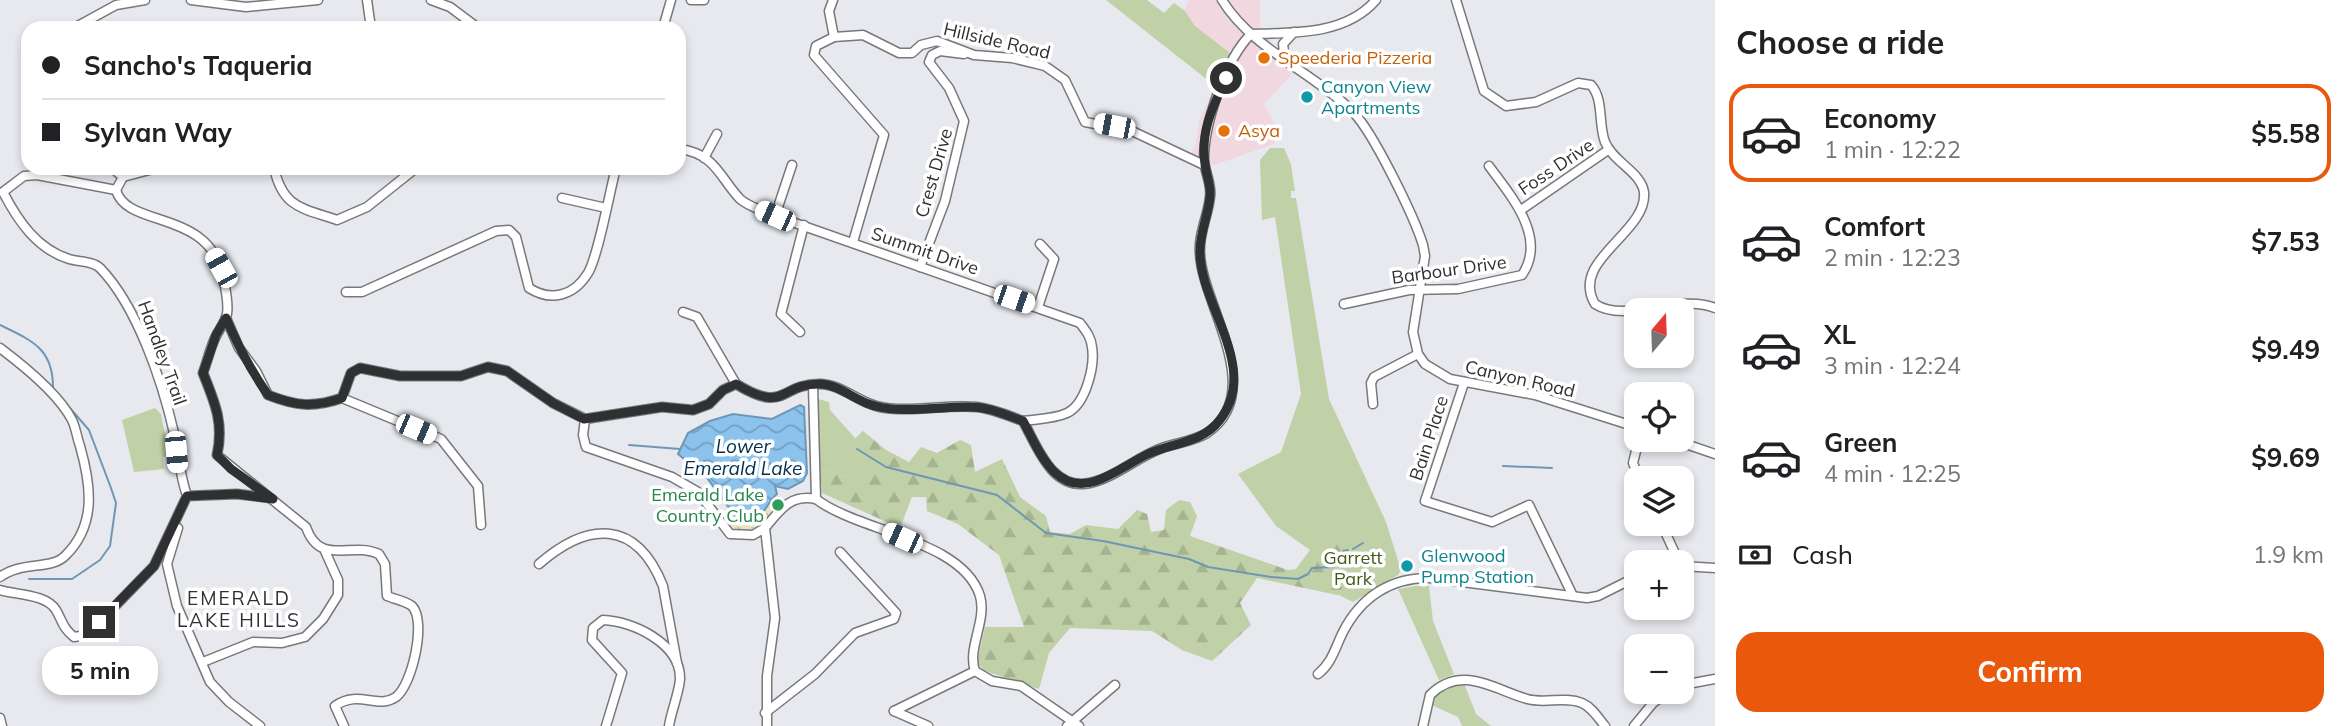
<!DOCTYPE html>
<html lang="en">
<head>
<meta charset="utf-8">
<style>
  body { margin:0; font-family:Mulish,sans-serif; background:#f2f2f2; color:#202124; height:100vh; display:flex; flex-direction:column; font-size:26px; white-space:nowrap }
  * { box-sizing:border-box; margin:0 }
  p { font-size:23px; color:#757577 }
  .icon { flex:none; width:38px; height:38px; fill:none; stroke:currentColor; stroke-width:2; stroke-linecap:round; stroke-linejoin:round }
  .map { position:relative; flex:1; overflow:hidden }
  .sheet { display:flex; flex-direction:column; background:#fff; width:630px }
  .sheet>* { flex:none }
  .guide { position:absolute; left:21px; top:21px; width:665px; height:154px; border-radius:21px; box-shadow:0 4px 10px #0003; display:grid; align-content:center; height:154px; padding:0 21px; background:#fff }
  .needle { width:46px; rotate:19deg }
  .fabs { position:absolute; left:1624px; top:298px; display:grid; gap:14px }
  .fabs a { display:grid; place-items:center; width:70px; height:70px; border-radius:14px; background:#fff; box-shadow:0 4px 10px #0003; font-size:35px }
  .end { position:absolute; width:32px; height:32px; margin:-16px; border:9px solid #2f3031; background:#fff; box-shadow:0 0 0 4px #fff }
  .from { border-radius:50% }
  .bubble { position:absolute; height:49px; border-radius:21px; background:#fff; box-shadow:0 4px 10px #0003; font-size:23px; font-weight:700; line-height:49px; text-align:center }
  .car { position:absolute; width:21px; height:42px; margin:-21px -10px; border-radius:9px; box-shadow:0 0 5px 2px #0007; background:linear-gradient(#fff 24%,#345 0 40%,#fff 0 76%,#345 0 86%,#fff 0) }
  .guide b { display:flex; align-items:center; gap:24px; height:66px; font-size:26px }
  .guide b+b { border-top:2px solid #e0e0e0 }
  .guide i { width:18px; height:18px; background:#202124 }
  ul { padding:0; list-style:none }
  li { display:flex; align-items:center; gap:21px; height:98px; margin:0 14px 10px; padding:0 7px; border:4px solid transparent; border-radius:21px }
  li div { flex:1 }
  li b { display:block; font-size:26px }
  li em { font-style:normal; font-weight:700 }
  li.current { border-color:#ea580c }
  li>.icon { width:63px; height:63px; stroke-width:1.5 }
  h2 { padding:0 21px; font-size:32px; line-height:84px }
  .pay { display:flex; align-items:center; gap:18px; height:77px; padding:0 21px; font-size:26px }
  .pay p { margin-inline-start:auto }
  .action { display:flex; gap:14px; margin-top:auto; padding:14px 21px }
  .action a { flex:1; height:80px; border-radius:21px; background:#ea580c; color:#fff; font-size:28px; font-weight:700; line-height:80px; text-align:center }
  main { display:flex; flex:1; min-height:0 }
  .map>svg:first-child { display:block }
  .commercial { fill:#f1d8e0 }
  .green { fill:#c0d0a7 }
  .forest { fill:url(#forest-firs) }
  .sand { fill:url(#sand-dots) }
  .water { fill:url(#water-waves); stroke:#6f97b5; stroke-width:2 }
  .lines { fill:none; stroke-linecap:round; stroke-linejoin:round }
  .stream { stroke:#6f97b5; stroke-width:2 }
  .street-casing { stroke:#76787b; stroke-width:11 }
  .street { stroke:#fff; stroke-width:8 }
  .route { stroke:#2f3031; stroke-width:9 }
  .food-dot { fill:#e8710a; stroke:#fff; stroke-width:2.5 }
  .culture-dot { fill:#0f9aa8; stroke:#fff; stroke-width:2.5 }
  .leisure-dot { fill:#2e9e5b; stroke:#fff; stroke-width:2.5 }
  .labels { text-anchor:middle; stroke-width:7; stroke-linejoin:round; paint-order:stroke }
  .street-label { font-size:18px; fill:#2f3031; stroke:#fff }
  .food-label { font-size:18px; fill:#c56008; stroke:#fff; text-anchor:start }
  .culture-label { font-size:18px; fill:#0d838f; stroke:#fff; text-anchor:start }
  .leisure-label { font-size:18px; fill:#27864d; stroke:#fff; text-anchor:end }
  .park-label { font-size:18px; fill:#445819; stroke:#fff }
  .water-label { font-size:19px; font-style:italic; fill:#01304c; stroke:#fff }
  .neighbourhood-label { font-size:19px; letter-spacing:2px; fill:#2f3031; stroke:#fff }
</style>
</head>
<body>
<main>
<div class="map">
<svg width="1715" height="726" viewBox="0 0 1715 726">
  <defs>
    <pattern id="forest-firs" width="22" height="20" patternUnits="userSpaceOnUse" patternTransform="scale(1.75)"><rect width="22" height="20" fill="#c0d0a7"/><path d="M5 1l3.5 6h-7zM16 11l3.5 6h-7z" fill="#a5b390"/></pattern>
    <pattern id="sand-dots" width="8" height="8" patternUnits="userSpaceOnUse" patternTransform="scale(1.75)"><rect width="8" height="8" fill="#eae0bb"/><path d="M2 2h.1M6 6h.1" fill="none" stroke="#c9c0a1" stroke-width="1.8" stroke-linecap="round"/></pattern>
    <pattern id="water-waves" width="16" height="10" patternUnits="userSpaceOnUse" patternTransform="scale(1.75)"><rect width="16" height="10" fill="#8bc3ed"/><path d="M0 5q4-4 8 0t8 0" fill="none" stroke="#729fc1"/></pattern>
  </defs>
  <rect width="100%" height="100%" fill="#e7e9ee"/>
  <!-- commercial -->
  <path class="commercial" d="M1189 0H1260V26L1293 73 1264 104 1278 131 1274 144 1214 165 1191 154 1196 145 1199 121 1229 53 1195 26 1184 10Z"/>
  <!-- green -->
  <g class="green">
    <path d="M1106 0H1147L1164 13 1174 3 1184 10 1195 26 1230 53 1214 85Z"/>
    <path d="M1270 148H1284L1291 164 1295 191H1291V198H1296L1329 399 1386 522 1401 570 1398 575 1353 602 1333 592 1303 587 1296 569 1310 550 1276 526 1238 474 1281 452 1301 394 1275 217 1262 220 1260 160Z"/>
    <path d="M818 399 829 402 830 410 855 438 850 444 865 466 846 476 820 469Z"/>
    <path d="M155 408 161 414 169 456 163 457 164 469 134 472 122 420Z"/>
    <path d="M1416 586H1429L1433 621 1454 674 1439 680 1398 589Z"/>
    <path d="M1463 681 1476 714 1491 726H1462L1458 717 1429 704 1443 687Z"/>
  </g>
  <!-- forest -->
  <path class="forest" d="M863 431 886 450 909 462 921 447 937 453 960 440 971 445 975 472 1002 459 1020 497 1046 516 1050 532 1070 534 1086 525 1118 529 1137 510 1147 514 1151 532 1164 530 1166 510 1179 500 1190 502 1197 516 1190 536 1288 570 1296 569 1311 550 1352 539 1361 548 1344 557 1341 567 1346 584 1337 595 1257 578 1240 603 1251 625 1212 661 1182 650 1152 631 1070 628 1049 653 1039 689 985 671 977 663 985 627H1024L999 555 958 524 927 511 926 497H912L900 528 822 493 820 469 846 476 864 466 849 444Z"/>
  <!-- sand -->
  <path class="sand" d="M778 494C769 520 756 537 729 526L724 501 736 517C778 519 757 505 778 494Z"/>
  <!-- water -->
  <path class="water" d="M800 405 804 407 807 473 803 481 788 489 775 486 777 494C764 504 763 529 736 517L707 478 678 454 688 433 710 421 733 414 772 419Z"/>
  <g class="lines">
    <!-- stream -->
    <g class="stream">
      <path d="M0 325C33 341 54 349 53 390"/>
      <path d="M629 445 680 449"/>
      <path d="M857 449 886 467 997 495 1046 533 1103 541 1189 559 1208 567 1271 577 1298 579 1308 574 1312 568 1334 567 1339 557"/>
      <path d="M1503 466 1552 468"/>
      <path d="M1353 549 1363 543"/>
      <path d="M1343 551 1348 550"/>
      <path d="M29 579H72L100 560 110 546 116 503 111 488 89 430 62 399"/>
    </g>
    <!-- street casing -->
    <g class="street-casing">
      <g id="street">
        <path d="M191 0 246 7 318 0"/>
        <path d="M367 0 371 28"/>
        <path d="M431 0 450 7 478 28"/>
        <path d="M691 0H704"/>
        <path d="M833 0 829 11 834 37"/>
        <path d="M1222 0C1252 49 1313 72 1353 112 1373 132 1414 216 1423 245L1425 256 1413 332 1418 354 1425 364 1450 379 1535 395 1636 427"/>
        <path d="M1456 0 1484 91 1506 106 1536 102 1578 83 1591 85C1604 99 1598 124 1605 142 1613 162 1641 172 1644 192 1648 233 1569 260 1595 304 1625 324 1680 293 1715 308"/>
        <path d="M74 28 116 5 145 0"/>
        <path d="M663 28 671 0"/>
        <path d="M1285 59 1283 44 1294 32"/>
        <path d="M28 72V76"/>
        <path d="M679 149C715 153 720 178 740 199 749 207 764 211 775 216L1080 323C1086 331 1091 337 1092 347 1095 366 1086 404 1067 413 1054 419 1037 419 1023 421"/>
        <path d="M704 158 717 134"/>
        <path d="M112 168 123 177"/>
        <path d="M157 168 123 177 116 190C127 229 208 208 223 276 225 289 229 301 227 314 225 323 219 329 215 338 210 349 207 362 203 373 215 403 224 423 217 455L306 527C320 567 351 541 379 554L385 564 387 596C394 599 406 601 412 606 427 621 412 685 396 697 377 710 359 689 335 706L344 726"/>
        <path d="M274 168C283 208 302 208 337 220L367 207 416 168"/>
        <path d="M116 190 37 175 24 176 3 192C18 221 37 249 69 259 79 262 93 261 100 268 137 306 162 381 174 433 179 455 179 472 187 496"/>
        <path d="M562 198 606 208"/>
        <path d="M1521 210 1608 150"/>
        <path d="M775 216 792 165"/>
        <path d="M853 242 884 135 814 55 816 46 834 37 863 35 899 53H912L921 45 937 41 974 55 1012 58 1045 66 1065 80 1085 122 1132 131 1204 165"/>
        <path d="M920 267 945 201 964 121 949 88 929 62 932 55 940 51 964 54"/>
        <path d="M346 292H362L496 231 509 230 516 237 529 288C551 302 574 296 588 273 598 257 610 190 616 168"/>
        <path d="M1344 304 1409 290 1458 289 1522 275C1548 237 1510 195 1489 166"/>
        <path d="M1038 307 1054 259 1040 244"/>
        <path d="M683 312 697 317 736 384"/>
        <path d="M226 318 239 348 256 371 268 395C296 406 313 408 342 398"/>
        <path d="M800 332 781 314 804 225"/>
        <path d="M0 348C24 366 58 393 72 420 76 428 77 438 80 446 91 485 97 525 65 556 51 570 21 561 0 577"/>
        <path d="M1464 383 1425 501 1492 522 1529 505 1573 596"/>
        <path d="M1373 404 1371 383 1374 377 1418 354"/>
        <path d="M1639 439 1633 463 1639 478"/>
        <path d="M1671 439 1715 454"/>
        <path d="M816 499C857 531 963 540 980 596 987 621 967 648 975 671L992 681 1021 686 1079 726"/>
        <path d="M1661 523 1679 562"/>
        <path d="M481 525 478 486 441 439 342 398 351 373 360 368 400 376H461L488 367 507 371 553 403 585 419"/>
        <path d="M178 528 167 564 177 606 210 682 229 702 260 726"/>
        <path d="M765 528 753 535 730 534 698 492 672 477 586 447 583 435 585 419 662 407 693 410 709 404 723 390 736 384C787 415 779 383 821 384 843 385 863 406 886 408 916 412 947 404 977 407 993 409 1007 415 1023 421 1038 448 1052 491 1090 483 1116 477 1137 457 1162 448 1177 443 1194 441 1207 433 1268 392 1202 304 1200 254 1198 235 1208 216 1210 197 1212 184 1205 173 1204 160 1204 124 1225 60 1251 34 1294 33 1346 35 1376 0"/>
        <path d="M539 564C587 522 636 518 663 586L677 663"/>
        <path d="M1682 566 1715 568"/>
        <path d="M0 590C17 595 46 594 56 610 63 622 62 627 74 637L87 635 154 566 187 496 237 494 270 498"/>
        <path d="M203 662 253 642 282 643 305 637 323 619 338 595V580L325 551"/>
        <path d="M1318 674C1332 663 1335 648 1343 632 1361 597 1391 577 1431 578L1587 598 1598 596 1636 577"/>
        <path d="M1682 685 1715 679"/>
        <path d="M894 711 975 671"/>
        <path d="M894 711 928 726"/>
        <path d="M765 713 815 674 855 633 894 619 896 613 840 552"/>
        <path d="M0 718 2 726"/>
        <path d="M606 726 622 673 592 640 593 628 603 620C632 621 680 643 680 678 680 690 671 712 669 726"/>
        <path d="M767 726V676L775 618 765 528C780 510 790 494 816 499L813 385"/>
        <path d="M1067 726 1115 685"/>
        <path d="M1423 726 1430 695C1461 664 1493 689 1527 699 1545 704 1565 696 1582 703 1593 708 1598 718 1605 726"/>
        <path d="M1634 726 1653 703 1669 691"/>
      </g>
    </g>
    <!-- street -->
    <use href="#street" class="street"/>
  </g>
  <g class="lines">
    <!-- route -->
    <path class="route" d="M99 622 154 566 187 496 237 494 273 499 231 469 217 455C224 423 215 403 203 373L216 335 226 318C237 344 252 372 268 395 296 406 313 408 342 398L351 373 360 368 400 376H461L488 367 507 371 553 403 584 419 662 407 693 410 709 404 723 390 736 384C787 415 779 383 821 384 840 385 857 402 875 406 906 414 940 406 971 407 989 407 1006 415 1023 421 1039 450 1054 495 1096 481 1114 475 1131 462 1148 454 1171 443 1202 443 1219 421 1261 369 1201 307 1200 253 1199 233 1209 215 1210 195 1211 184 1206 175 1205 164 1200 132 1213 106 1226 78"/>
  </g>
  <!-- markers -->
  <g class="food-dot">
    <circle cx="1264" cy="58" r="7"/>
    <circle cx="1224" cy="131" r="7"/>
  </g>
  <g class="culture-dot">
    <circle cx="1307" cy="97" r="7"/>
    <circle cx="1407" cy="566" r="7"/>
  </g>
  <circle class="leisure-dot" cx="778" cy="505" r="7"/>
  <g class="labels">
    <!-- street labels -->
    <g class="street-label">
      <text transform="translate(997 41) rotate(13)" y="6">Hillside Road</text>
      <text transform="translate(1556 167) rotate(-34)" y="6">Foss Drive</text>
      <text transform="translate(934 173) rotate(-74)" y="6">Crest Drive</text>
      <text transform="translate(925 251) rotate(19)" y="6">Summit Drive</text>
      <text transform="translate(1449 270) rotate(-8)" y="6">Barbour Drive</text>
      <text transform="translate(162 353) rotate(70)" y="6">Handley Trail</text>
      <text transform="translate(1520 379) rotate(13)" y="6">Canyon Road</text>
      <text transform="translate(1429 438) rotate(-72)" y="6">Bain Place</text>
    </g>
    <!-- food labels -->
    <g class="food-label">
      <text x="1278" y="64">Speederia Pizzeria</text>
      <text x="1238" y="137">Asya</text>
    </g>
    <!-- culture labels -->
    <g class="culture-label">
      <text x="1321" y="93">Canyon View<tspan x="1321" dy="21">Apartments</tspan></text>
      <text x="1421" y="562">Glenwood<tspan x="1421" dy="21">Pump Station</tspan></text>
    </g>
    <!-- leisure labels -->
    <g class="leisure-label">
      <text x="764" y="501">Emerald Lake<tspan x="764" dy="21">Country Club</tspan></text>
    </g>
    <!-- park labels -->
    <g class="park-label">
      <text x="1353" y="564">Garrett<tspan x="1353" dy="21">Park</tspan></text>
    </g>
    <!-- water labels -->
    <g class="water-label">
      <text x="743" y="453">Lower<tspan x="743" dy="22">Emerald Lake</tspan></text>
    </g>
    <!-- neighbourhood labels -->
    <g class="neighbourhood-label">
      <text x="239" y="605">EMERALD<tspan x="239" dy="22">LAKE HILLS</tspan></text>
    </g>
  </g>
</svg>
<div class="fabs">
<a><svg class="needle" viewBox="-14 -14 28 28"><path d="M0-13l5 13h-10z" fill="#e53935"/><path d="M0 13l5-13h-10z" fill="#757577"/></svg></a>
<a><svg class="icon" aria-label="locate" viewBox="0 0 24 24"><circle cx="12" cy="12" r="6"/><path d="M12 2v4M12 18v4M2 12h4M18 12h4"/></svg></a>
<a><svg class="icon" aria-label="layers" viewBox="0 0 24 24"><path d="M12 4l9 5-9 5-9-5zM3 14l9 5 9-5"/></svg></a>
<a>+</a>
<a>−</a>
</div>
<i class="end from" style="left:1226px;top:78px"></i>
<i class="end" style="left:99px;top:622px"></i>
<div class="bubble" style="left:42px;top:646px;width:116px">5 min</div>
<i class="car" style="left:1114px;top:126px;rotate:281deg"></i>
<i class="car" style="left:775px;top:216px;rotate:294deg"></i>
<i class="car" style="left:221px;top:268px;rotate:331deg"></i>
<i class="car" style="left:1014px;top:299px;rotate:109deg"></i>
<i class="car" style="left:416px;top:429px;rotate:113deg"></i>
<i class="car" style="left:176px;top:452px;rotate:175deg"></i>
<i class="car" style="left:902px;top:538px;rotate:294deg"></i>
<div class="guide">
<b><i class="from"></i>Sancho's Taqueria</b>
<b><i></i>Sylvan Way</b>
</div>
</div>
<section class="sheet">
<h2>Choose a ride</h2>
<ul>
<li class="current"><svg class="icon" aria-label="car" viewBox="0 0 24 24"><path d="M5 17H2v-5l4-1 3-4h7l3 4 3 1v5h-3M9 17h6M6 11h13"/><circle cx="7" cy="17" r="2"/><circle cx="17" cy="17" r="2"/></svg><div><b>Economy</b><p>1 min · 12:22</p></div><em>$5.58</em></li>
<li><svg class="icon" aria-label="car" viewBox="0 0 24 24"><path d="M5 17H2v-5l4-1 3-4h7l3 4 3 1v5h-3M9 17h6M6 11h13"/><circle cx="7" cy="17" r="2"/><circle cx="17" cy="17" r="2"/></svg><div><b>Comfort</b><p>2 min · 12:23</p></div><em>$7.53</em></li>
<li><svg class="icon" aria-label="car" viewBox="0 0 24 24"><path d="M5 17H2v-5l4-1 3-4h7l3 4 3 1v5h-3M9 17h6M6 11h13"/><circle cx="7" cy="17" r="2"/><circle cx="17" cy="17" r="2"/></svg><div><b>XL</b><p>3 min · 12:24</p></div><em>$9.49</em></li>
<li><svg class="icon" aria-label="car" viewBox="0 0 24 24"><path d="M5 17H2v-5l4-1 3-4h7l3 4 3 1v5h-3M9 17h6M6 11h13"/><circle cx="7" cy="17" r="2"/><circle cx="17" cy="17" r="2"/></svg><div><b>Green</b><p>4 min · 12:25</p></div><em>$9.69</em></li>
</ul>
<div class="pay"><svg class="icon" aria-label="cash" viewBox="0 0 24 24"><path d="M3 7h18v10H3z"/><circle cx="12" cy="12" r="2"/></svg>Cash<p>1.9 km</p></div>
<div class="action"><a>Confirm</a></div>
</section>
</main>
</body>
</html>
